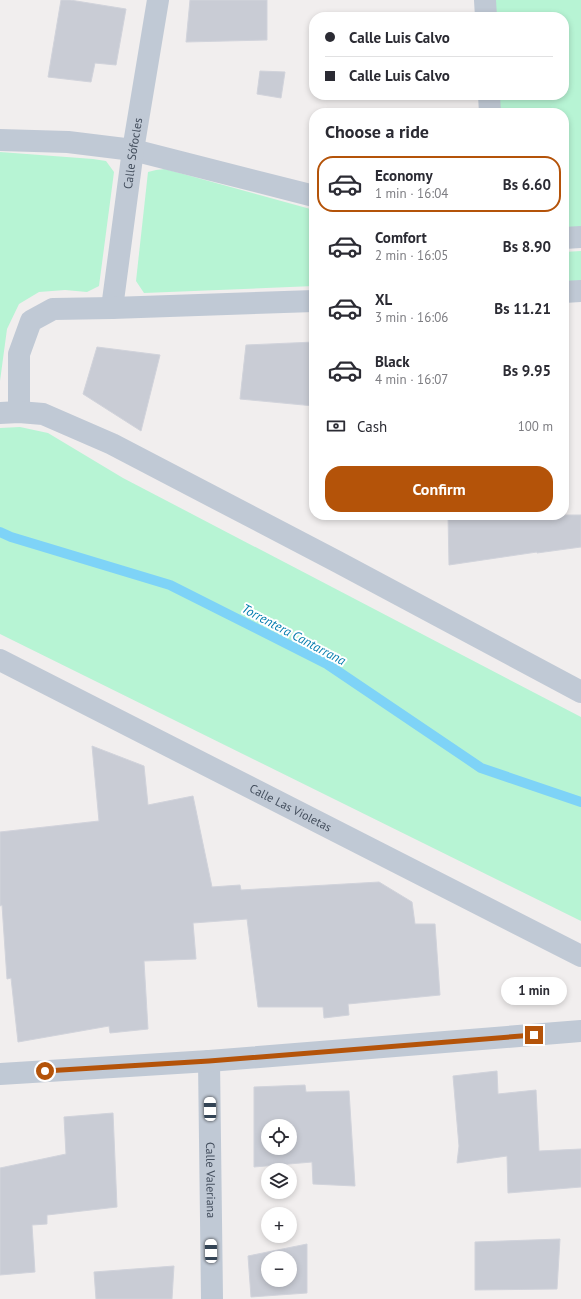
<!DOCTYPE html>
<html lang="en">
<head>
<meta charset="utf-8">
<style>
  body { margin:0; font-family:"PT Sans",sans-serif; background:#f7f7f7; color:#2b2b33; height:100vh; display:flex; flex-direction:column; font-size:15px; white-space:nowrap }
  * { box-sizing:border-box; margin:0 }
  p { font-size:13px; color:#7c7c81 }
  .icon { flex:none; width:22px; height:22px; fill:none; stroke:currentColor; stroke-width:2; stroke-linecap:round; stroke-linejoin:round }
  .map { position:relative; flex:1; overflow:hidden }
  .drawer { position:absolute; left:309px; top:108px; width:260px; height:412px; display:flex; flex-direction:column; background:#fff; border-radius:16px; box-shadow:0 2px 6px #0003 }
  .drawer>* { flex:none }
  .guide { position:absolute; left:309px; top:12px; width:260px; height:88px; border-radius:16px; box-shadow:0 2px 6px #0003; display:grid; align-content:center; height:88px; padding:0 16px; background:#fff }
  .fabs { position:absolute; left:261px; top:1119px; display:grid; gap:8px }
  .fabs a { display:grid; place-items:center; width:36px; height:36px; border-radius:50%; background:#fff; box-shadow:0 2px 6px #0003; font-size:20px }
  .end { position:absolute; width:18px; height:18px; margin:-9px; border:5px solid #b45309; background:#fff; box-shadow:0 0 0 2px #fff }
  .from { border-radius:50% }
  .bubble { position:absolute; height:28px; border-radius:14px; background:#fff; box-shadow:0 2px 6px #0003; font-size:13px; font-weight:700; line-height:28px; text-align:center }
  .car { position:absolute; width:12px; height:24px; margin:-12px -6px; border-radius:5px; box-shadow:0 0 3px 1px #0007; background:linear-gradient(#fff 24%,#345 0 40%,#fff 0 76%,#345 0 86%,#fff 0) }
  .guide b { display:flex; align-items:center; gap:14px; height:38px; font-size:15px }
  .guide b+b { border-top:1px solid #e1e1e2 }
  .guide i { width:10px; height:10px; background:#2b2b33 }
  ul { padding:0; list-style:none }
  li { display:flex; align-items:center; gap:12px; height:56px; margin:0 8px 6px; padding:0 8px; border:2px solid transparent; border-radius:16px }
  li div { flex:1 }
  li b { display:block; font-size:15px }
  li em { font-style:normal; font-weight:700 }
  li.current { border-color:#b45309 }
  li>.icon { width:36px; height:36px; stroke-width:1.5 }
  h2 { padding:0 16px; font-size:18px; line-height:48px }
  .pay { display:flex; align-items:center; gap:10px; height:44px; padding:0 16px; font-size:15px }
  .pay p { margin-inline-start:auto }
  .cta { display:flex; gap:8px; margin-top:auto; padding:8px 16px }
  .cta a { flex:1; height:46px; border-radius:16px; background:#b45309; color:#fff; font-size:16px; font-weight:700; line-height:46px; text-align:center }
  .map>svg:first-child { display:block }
  .green { fill:#b7f4d4 }
  .lines { fill:none; stroke-linecap:round; stroke-linejoin:round }
  .stream { stroke:#7ed3f7; stroke-width:10 }
  .building { fill:#c9ccd5; stroke:#d1d3db; fill-rule:evenodd }
  .street { stroke:#c0c9d5; stroke-width:22 }
  .route { stroke:#b45309; stroke-width:5 }
  .labels { text-anchor:middle; stroke-width:4; stroke-linejoin:round; paint-order:stroke }
  .street-label { font-size:12px; fill:#444f5e; stroke:#fff }
  .water-label { font-size:13px; font-style:italic; fill:#017aad; stroke:#fff }
</style>
</head>
<body>
<div class="map">
<svg width="581" height="1299" viewBox="0 0 581 1299">
  <rect width="100%" height="100%" fill="#f1eeee"/>
  <!-- green -->
  <g class="green">
    <path d="M486 0H581V228L564 229V113H490L489 95H564V17H487Z"/>
    <path d="M0 152 93 159 106 161 114 172 99 286 87 292 65 290 39 292 19 304 7 329 0 381Z"/>
    <path d="M165 169 314 210V286L144 293 136 281 148 172 156 170Z"/>
    <path d="M581 251V281H564V252Z"/>
    <path d="M20 427 48 433 123 478 581 717V921L0 634V428Z"/>
  </g>
  <g class="lines">
    <!-- stream -->
    <path class="stream" d="M0 532 11 537 170 585 327 664 481 768 581 802"/>
  </g>
  <!-- building -->
  <g class="building">
    <path d="M61 0H70L126 9 116 65 95 63 91 82 48 77Z"/>
    <path d="M190 0H267V40L186 42Z"/>
    <path d="M260 71 285 72 281 98 257 94Z"/>
    <path d="M314 342V406L240 399 246 345Z"/>
    <path d="M97 347 160 355 141 431 83 394Z"/>
    <path d="M448 515H581V547L537 553V552L449 565Z"/>
    <path d="M92 746 144 766 148 805 193 796 212 887 240 885 241 890 379 882 412 902 415 924H435L440 995 348 1004 349 1015 324 1018 323 1007H258L247 919 193 923 196 959 144 961 148 1029 110 1033 109 1026 18 1042 11 978 7 979 2 905 0 906V832L99 821Z"/>
    <path d="M497 1071 498 1094 536 1090 539 1151 581 1149V1187L508 1193 507 1156 457 1163 459 1146 453 1076Z"/>
    <path d="M305 1085 306 1092 349 1091 355 1186 313 1184 312 1162 254 1167V1087ZM268 1126H290V1148H268Z"/>
    <path d="M113 1113 117 1207 47 1215V1224L32 1225 35 1272 0 1275V1168L66 1154 64 1117Z"/>
    <path d="M560 1239 557 1289 475 1290V1242Z"/>
    <path d="M307 1244V1293L251 1297 248 1256ZM268 1258H290V1280H268Z"/>
    <path d="M174 1266 172 1299H96L94 1272Z"/>
  </g>
  <g class="lines">
    <!-- street -->
    <g class="street">
      <path d="M485 0 486 17"/>
      <path d="M489 95 490 113"/>
      <path d="M0 140 68 142 133 150 314 196"/>
      <path d="M564 238 581 237"/>
      <path d="M564 292 581 291"/>
      <path id="s1" d="M112 308 133 150 158 0"/>
      <path d="M19 412V354L31 321 53 309 112 308 314 301"/>
      <path d="M0 413 19 412 43 414 112 444 336 561 581 692"/>
      <path id="s2" d="M0 660 581 956"/>
      <path id="s3" d="M209 1061 212 1299"/>
      <path d="M0 1074 209 1061 581 1031"/>
    </g>
  </g>
  <g class="lines">
    <!-- route -->
    <path class="route" d="M45 1071 209 1061 534 1035"/>
  </g>
  <g class="labels">
    <!-- street labels -->
    <g class="street-label">
      <text dy="4" stroke="none"><textPath href="#s1" startOffset="156">Calle Sófocles</textPath></text>
      <text dy="4" stroke="none"><textPath href="#s2" startOffset="326">Calle Las Violetas</textPath></text>
      <text dy="4" stroke="none"><textPath href="#s3" startOffset="119">Calle Valeriana</textPath></text>
    </g>
    <!-- water labels -->
    <g class="water-label">
      <text transform="translate(294 634) rotate(28)" y="5">Torrentera Cantarrana</text>
    </g>
  </g>
</svg>
<div class="fabs">
<a><svg class="icon" aria-label="locate" viewBox="0 0 24 24"><circle cx="12" cy="12" r="6"/><path d="M12 2v4M12 18v4M2 12h4M18 12h4"/></svg></a>
<a><svg class="icon" aria-label="layers" viewBox="0 0 24 24"><path d="M12 4l9 5-9 5-9-5zM3 14l9 5 9-5"/></svg></a>
<a>+</a>
<a>−</a>
</div>
<i class="end from" style="left:45px;top:1071px"></i>
<i class="end" style="left:534px;top:1035px"></i>
<div class="bubble" style="left:501px;top:977px;width:66px">1 min</div>
<i class="car" style="left:210px;top:1109px;rotate:359deg"></i>
<i class="car" style="left:211px;top:1251px;rotate:359deg"></i>
<div class="guide">
<b><i class="from"></i>Calle Luis Calvo</b>
<b><i></i>Calle Luis Calvo</b>
</div>
<section class="drawer">
<h2>Choose a ride</h2>
<ul>
<li class="current"><svg class="icon" aria-label="car" viewBox="0 0 24 24"><path d="M5 17H2v-5l4-1 3-4h7l3 4 3 1v5h-3M9 17h6M6 11h13"/><circle cx="7" cy="17" r="2"/><circle cx="17" cy="17" r="2"/></svg><div><b>Economy</b><p>1 min · 16:04</p></div><em>Bs 6.60</em></li>
<li><svg class="icon" aria-label="car" viewBox="0 0 24 24"><path d="M5 17H2v-5l4-1 3-4h7l3 4 3 1v5h-3M9 17h6M6 11h13"/><circle cx="7" cy="17" r="2"/><circle cx="17" cy="17" r="2"/></svg><div><b>Comfort</b><p>2 min · 16:05</p></div><em>Bs 8.90</em></li>
<li><svg class="icon" aria-label="car" viewBox="0 0 24 24"><path d="M5 17H2v-5l4-1 3-4h7l3 4 3 1v5h-3M9 17h6M6 11h13"/><circle cx="7" cy="17" r="2"/><circle cx="17" cy="17" r="2"/></svg><div><b>XL</b><p>3 min · 16:06</p></div><em>Bs 11.21</em></li>
<li><svg class="icon" aria-label="car" viewBox="0 0 24 24"><path d="M5 17H2v-5l4-1 3-4h7l3 4 3 1v5h-3M9 17h6M6 11h13"/><circle cx="7" cy="17" r="2"/><circle cx="17" cy="17" r="2"/></svg><div><b>Black</b><p>4 min · 16:07</p></div><em>Bs 9.95</em></li>
</ul>
<div class="pay"><svg class="icon" aria-label="cash" viewBox="0 0 24 24"><path d="M3 7h18v10H3z"/><circle cx="12" cy="12" r="2"/></svg>Cash<p>100 m</p></div>
<div class="cta"><a>Confirm</a></div>
</section>
</div>
</body>
</html>
